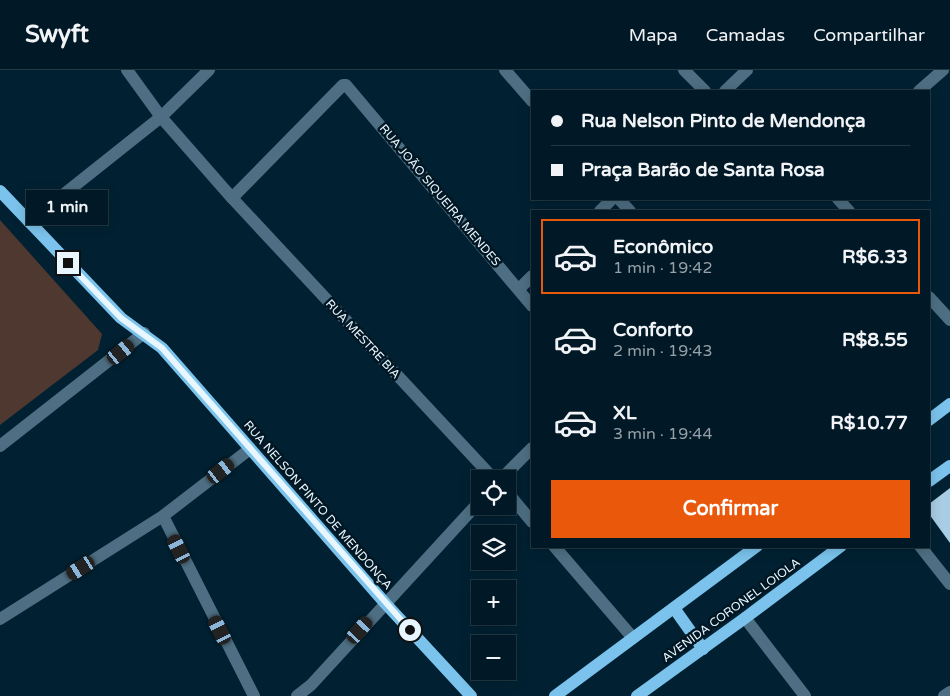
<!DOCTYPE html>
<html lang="pt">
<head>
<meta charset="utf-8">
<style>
  body { margin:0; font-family:"Varela Round",sans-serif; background:#0b222e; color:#f1f3f6; height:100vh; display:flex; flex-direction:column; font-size:19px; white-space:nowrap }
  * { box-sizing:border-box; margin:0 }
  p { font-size:16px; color:#96a0a7 }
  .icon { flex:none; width:28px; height:28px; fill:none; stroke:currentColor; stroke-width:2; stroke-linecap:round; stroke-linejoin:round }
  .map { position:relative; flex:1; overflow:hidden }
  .details { position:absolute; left:531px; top:140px; width:399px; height:338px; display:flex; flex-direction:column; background:#011926; border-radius:0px; box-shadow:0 2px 12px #0003,0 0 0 1px #233843 }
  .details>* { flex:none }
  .top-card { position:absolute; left:531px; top:20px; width:399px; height:110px; border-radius:0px; box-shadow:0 2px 12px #0003,0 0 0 1px #233843; display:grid; align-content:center; height:110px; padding:0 20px; background:#011926 }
  .buttons { position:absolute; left:471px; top:400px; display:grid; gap:10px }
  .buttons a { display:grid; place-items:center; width:45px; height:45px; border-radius:0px; background:#011926; box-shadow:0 2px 12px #0003,0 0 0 1px #233843; font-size:25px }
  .end { position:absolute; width:22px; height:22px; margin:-11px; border:6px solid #e7f6ff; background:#111; box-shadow:0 0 0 2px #111 }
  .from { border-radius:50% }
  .bubble { position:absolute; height:35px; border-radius:0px; background:#011926; box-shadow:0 2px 12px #0003,0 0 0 1px #233843; font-size:16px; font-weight:700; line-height:35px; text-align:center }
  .car { position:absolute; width:15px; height:30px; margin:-15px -8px; border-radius:6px; box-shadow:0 0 4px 1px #0007; background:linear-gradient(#222 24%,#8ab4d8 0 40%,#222 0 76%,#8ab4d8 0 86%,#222 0) }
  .top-card b { display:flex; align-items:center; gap:18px; height:48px; font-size:19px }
  .top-card b+b { border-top:1px solid #233843 }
  .top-card i { width:12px; height:12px; background:#f1f3f6 }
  ul { padding:9px 0 0; list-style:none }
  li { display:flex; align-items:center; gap:15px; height:75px; margin:0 10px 8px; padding:0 10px; border:2px solid transparent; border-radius:0px }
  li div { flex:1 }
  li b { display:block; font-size:19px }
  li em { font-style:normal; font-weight:700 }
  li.current { border-color:#ea580c }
  li>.icon { width:45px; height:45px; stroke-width:1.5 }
  .primary-button { display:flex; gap:10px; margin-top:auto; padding:10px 20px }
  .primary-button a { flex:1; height:58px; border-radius:0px; background:#ea580c; color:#fff; font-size:20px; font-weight:700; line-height:58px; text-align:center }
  header { display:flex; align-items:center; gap:30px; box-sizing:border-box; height:70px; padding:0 25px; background:#011926; border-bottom:1px solid #233843 }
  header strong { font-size:24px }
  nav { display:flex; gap:28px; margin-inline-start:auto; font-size:18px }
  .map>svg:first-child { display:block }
  .green { fill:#4e382f }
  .building { fill:#a9cde4 }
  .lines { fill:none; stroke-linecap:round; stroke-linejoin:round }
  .lane { stroke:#4e6f83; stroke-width:12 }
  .street { stroke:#4e6f83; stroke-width:12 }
  .primary { stroke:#7bc3ec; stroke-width:12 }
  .route { stroke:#e7f6ff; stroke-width:6 }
  .labels { text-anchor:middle; stroke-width:5; stroke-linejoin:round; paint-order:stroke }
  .street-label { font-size:12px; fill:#e7f6ff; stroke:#011724 }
</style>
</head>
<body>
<header>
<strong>Swyft</strong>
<nav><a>Mapa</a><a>Camadas</a><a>Compartilhar</a></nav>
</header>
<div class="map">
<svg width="950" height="626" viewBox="0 0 950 626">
  <rect width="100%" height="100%" fill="#012132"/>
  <!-- green -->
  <path class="green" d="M0 150 102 264 98 280 0 355Z"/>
  <!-- building -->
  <path class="building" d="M950 418V473L929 444V434Z"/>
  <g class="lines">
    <!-- lane -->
    <path class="lane" d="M745 548 805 626"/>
    <!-- street -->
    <g class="street">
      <path d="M127 0 161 47 232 128 494 409"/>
      <path d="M505 0 532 31"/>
      <path d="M684 0 705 21"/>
      <path d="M725 21 747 0"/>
      <path d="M919 21 943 0"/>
      <path d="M232 128 343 15H346L532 236"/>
      <path d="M619 129 630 141"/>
      <path d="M838 129 849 141"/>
      <path d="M600 141 612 129"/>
      <path d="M29 152 161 47 209 0"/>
      <path d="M519 219 532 206"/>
      <path d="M929 227 950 250"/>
      <path d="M0 376 144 263"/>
      <path d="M501 409 532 378"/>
      <path d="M508 423 532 452"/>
      <path d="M163 446 254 626"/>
      <path d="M554 476 633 568"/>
      <path d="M920 476 950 514"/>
      <path d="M0 549 163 446 250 379"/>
      <path d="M297 626 311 615 480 431"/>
      <path d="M944 626 950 622"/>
    </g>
    <!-- primary -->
    <g class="primary">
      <path d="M0 121 121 248 162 278 385 533 471 626"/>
      <path d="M929 350 950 334"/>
      <path d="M929 411 950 396"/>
      <path d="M674 538 703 579"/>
      <path d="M555 626 757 476"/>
      <path d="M637 626 745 548 841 476"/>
    </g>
  </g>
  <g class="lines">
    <!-- route -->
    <path class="route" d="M68 193 121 248 162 278 410 560"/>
  </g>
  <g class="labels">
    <!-- street labels -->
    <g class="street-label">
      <text transform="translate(440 125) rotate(50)" y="4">RUA JOÃO SIQUEIRA MENDES</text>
      <text transform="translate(363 269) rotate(47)" y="4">RUA MESTRE BIA</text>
      <text transform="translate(318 435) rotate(49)" y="4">RUA NELSON PINTO DE MENDONÇA</text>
      <text transform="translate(731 540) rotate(-36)" y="4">AVENIDA CORONEL LOIOLA</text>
    </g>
  </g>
</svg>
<div class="buttons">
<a><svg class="icon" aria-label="locate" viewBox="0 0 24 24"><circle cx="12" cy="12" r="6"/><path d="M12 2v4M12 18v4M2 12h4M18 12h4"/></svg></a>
<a><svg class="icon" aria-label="layers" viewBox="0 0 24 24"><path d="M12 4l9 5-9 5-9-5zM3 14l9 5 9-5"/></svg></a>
<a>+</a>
<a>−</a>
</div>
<i class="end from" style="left:410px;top:560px"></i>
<i class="end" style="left:68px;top:193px"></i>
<div class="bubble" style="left:26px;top:120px;width:82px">1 min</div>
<i class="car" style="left:121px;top:282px;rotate:51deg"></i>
<i class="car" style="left:221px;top:401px;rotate:52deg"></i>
<i class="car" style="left:179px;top:479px;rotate:333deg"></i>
<i class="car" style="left:81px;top:498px;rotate:238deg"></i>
<i class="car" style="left:220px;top:560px;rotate:333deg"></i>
<i class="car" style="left:360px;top:560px;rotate:42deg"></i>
<div class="top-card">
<b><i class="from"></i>Rua Nelson Pinto de Mendonça</b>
<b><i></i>Praça Barão de Santa Rosa</b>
</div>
<section class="details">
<ul>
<li class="current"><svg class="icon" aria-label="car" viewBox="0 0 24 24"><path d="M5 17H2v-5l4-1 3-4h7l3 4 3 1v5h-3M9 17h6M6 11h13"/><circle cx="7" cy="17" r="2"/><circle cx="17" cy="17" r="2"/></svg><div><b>Econômico</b><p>1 min · 19:42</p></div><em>R$6.33</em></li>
<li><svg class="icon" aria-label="car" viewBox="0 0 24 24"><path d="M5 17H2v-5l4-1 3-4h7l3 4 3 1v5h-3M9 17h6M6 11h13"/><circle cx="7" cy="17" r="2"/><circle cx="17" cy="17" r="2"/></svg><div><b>Conforto</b><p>2 min · 19:43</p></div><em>R$8.55</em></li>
<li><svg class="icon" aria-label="car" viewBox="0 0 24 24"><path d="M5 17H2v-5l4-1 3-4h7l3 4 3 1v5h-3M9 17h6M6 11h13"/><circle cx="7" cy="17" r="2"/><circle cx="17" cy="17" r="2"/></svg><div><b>XL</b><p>3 min · 19:44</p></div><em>R$10.77</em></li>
</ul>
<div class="primary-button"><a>Confirmar</a></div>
</section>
</div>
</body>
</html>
